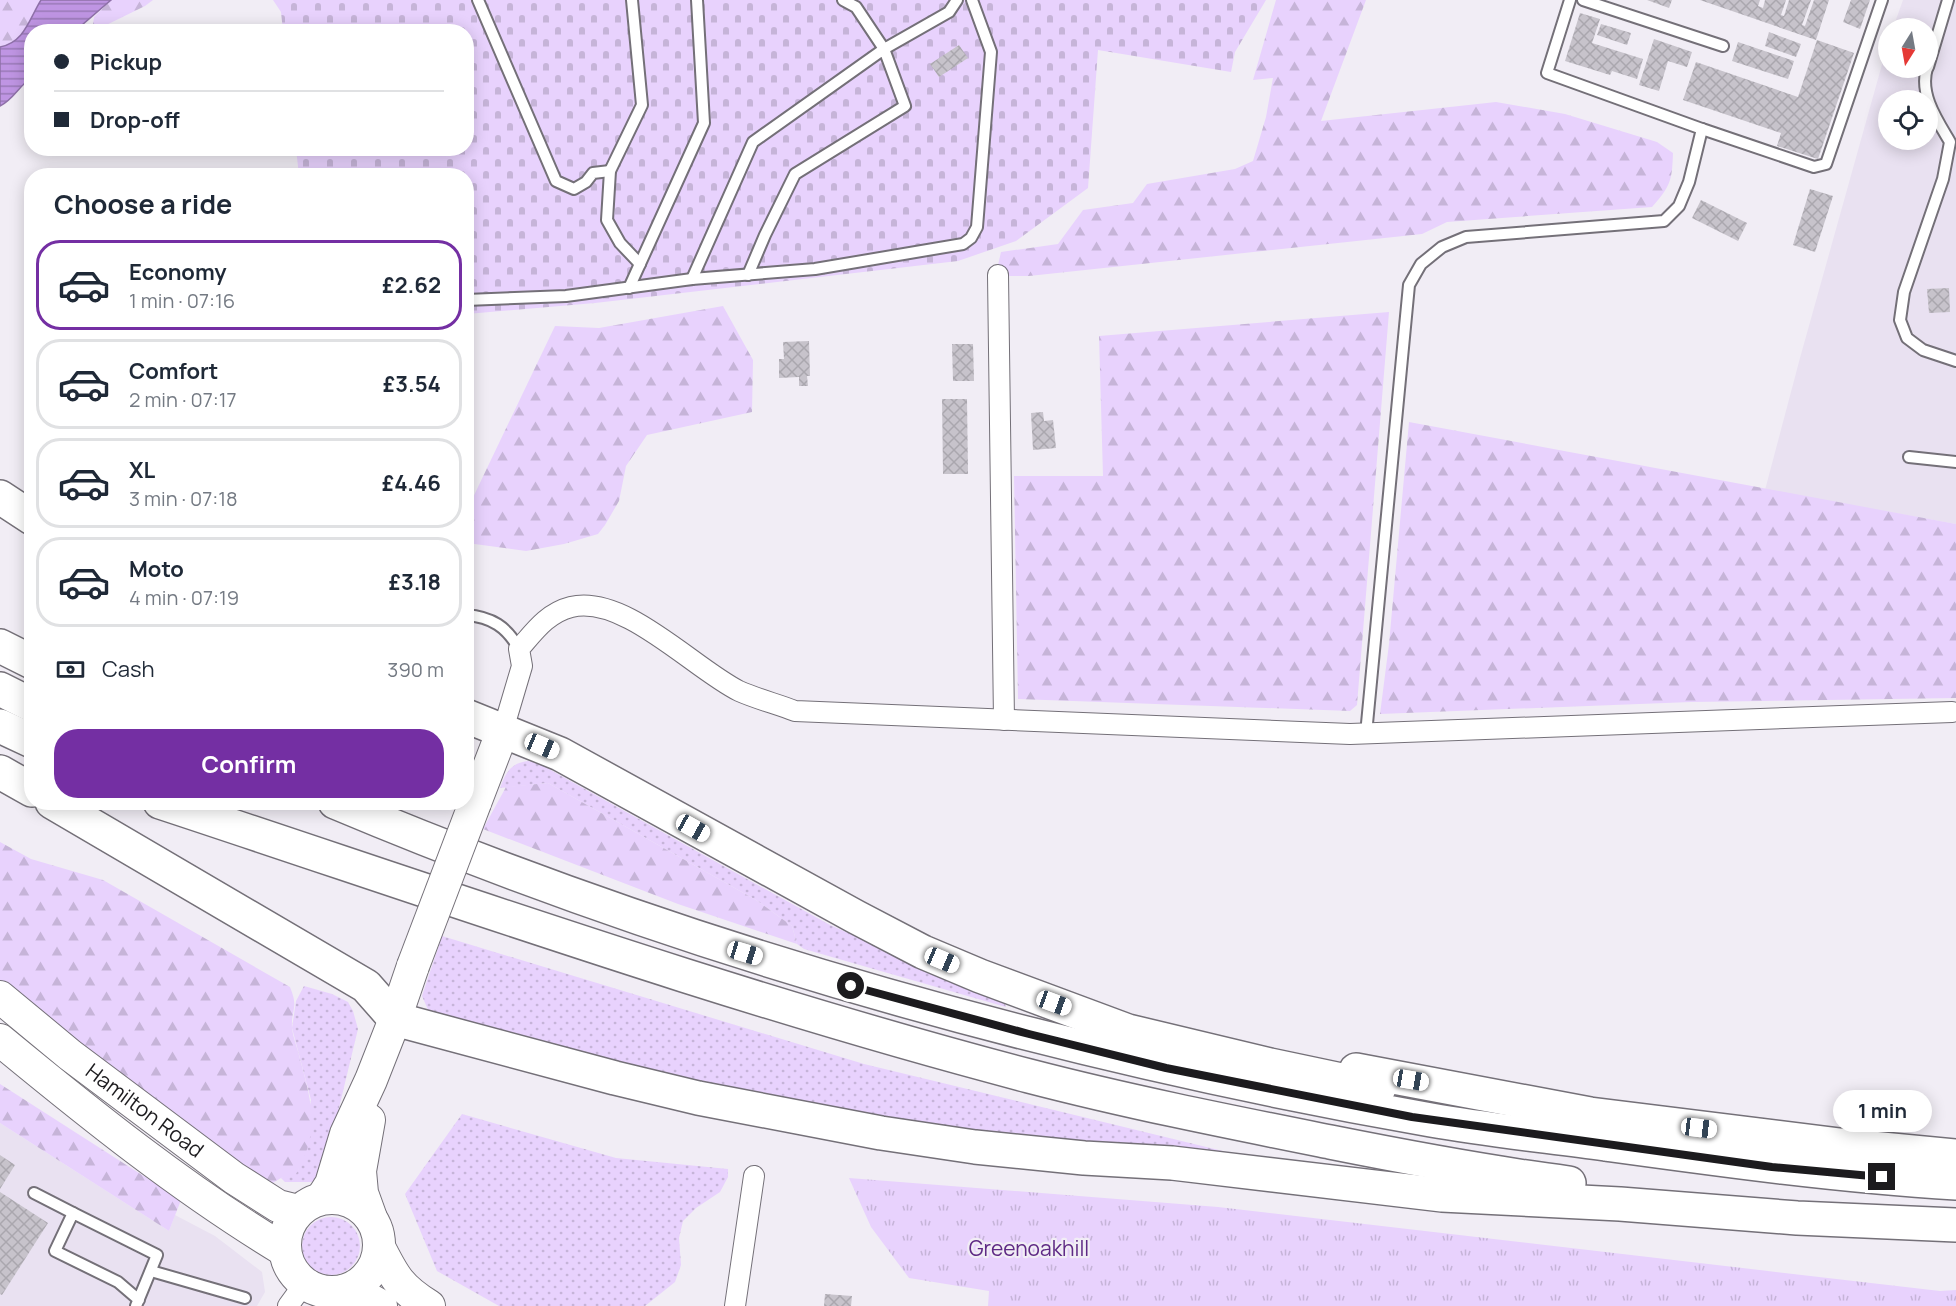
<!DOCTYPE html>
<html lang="en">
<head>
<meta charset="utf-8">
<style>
  body { margin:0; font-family:Manrope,sans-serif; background:#f6f6f7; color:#1f2937; height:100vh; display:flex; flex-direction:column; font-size:22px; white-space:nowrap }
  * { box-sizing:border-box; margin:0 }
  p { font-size:20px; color:#747a83 }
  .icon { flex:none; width:33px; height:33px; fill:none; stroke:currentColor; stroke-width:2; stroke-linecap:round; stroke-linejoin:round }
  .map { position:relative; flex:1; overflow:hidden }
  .details { position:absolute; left:24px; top:168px; width:450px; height:642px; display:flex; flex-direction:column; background:#fff; border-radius:24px; box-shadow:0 3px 15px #0003 }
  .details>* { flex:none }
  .banner { position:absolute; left:24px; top:24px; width:450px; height:132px; border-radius:24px; box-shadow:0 3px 15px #0003; display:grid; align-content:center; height:132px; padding:0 30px; background:#fff }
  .needle { width:39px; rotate:191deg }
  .buttons { position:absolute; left:1878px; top:18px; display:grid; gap:12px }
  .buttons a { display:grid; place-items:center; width:60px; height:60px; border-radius:50%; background:#fff; box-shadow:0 3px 15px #0003; font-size:30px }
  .end { position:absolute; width:27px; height:27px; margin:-14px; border:8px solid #1c1b1e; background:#fff; box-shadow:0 0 0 3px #fff }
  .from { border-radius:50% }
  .bubble { position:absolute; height:42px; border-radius:21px; background:#fff; box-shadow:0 3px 15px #0003; font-size:20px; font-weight:700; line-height:42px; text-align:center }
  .car { position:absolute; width:18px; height:36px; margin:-18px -9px; border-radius:8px; box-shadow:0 0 4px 2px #0007; background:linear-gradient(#fff 24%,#345 0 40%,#fff 0 76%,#345 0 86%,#fff 0) }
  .banner b { display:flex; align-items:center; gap:21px; height:57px; font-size:22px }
  .banner b+b { border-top:2px solid #e0e1e3 }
  .banner i { width:15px; height:15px; background:#1f2937 }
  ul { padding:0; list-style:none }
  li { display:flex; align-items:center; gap:18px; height:90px; margin:0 12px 9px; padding:0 18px; border:3px solid #e0e1e3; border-radius:24px }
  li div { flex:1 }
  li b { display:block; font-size:22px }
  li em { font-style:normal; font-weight:700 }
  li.on { border-color:#742fa3 }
  li>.icon { width:54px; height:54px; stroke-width:1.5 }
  h2 { padding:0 30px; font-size:27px; line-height:72px }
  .pay { display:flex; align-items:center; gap:15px; height:66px; padding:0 30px; font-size:22px }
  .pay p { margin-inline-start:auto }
  .action { display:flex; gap:12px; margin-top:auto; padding:12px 30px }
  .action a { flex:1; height:69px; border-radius:24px; background:#742fa3; color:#fff; font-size:24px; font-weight:700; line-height:69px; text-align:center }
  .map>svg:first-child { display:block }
  .built { fill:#e9e1f1; fill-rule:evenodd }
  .grass { fill:url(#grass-dots) }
  .forest { fill:url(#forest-firs) }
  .cemetery { fill:url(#cemetery-stones) }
  .park { fill:url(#park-tufts) }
  .water { fill:url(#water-rules); stroke:#8e70a8; stroke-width:1.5 }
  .building { fill:url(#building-cross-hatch) }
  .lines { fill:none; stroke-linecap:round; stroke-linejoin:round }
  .service-casing { stroke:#747078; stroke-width:14 }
  .minor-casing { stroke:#747078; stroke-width:22 }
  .primary-casing { stroke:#747078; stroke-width:34 }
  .motorway-casing { stroke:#747078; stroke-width:36 }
  .service { stroke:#fff; stroke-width:10 }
  .minor { stroke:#fff; stroke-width:20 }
  .primary { stroke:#fff; stroke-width:32 }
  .motorway { stroke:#fff; stroke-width:33 }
  .primary-bridge-casing { stroke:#747078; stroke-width:34; stroke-linecap:butt }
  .primary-bridge { stroke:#fff; stroke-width:32 }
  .route { stroke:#1c1b1e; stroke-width:8 }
  .labels { text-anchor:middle; stroke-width:4.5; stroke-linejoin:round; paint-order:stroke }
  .street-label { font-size:21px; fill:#1c1b1e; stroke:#f1edf5 }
  .park-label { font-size:21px; fill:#5f2a85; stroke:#f1edf5 }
</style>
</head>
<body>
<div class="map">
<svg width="1956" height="1306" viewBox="0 0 1956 1306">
  <defs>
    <pattern id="grass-dots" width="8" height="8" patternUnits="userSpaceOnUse" patternTransform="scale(1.5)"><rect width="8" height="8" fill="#e8d2fd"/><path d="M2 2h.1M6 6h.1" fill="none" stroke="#c6b4d8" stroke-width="1.8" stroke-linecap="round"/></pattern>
    <pattern id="forest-firs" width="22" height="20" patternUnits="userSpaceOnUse" patternTransform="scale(1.5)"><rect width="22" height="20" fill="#e8d2fd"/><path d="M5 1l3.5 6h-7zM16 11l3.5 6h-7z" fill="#c6b4d8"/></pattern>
    <pattern id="cemetery-stones" width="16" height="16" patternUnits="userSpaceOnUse" patternTransform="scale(1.5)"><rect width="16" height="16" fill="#e8d2fd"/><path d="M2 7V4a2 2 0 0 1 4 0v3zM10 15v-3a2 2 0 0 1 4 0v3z" fill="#c6b4d8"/></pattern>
    <pattern id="park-tufts" width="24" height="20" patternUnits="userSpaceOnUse" patternTransform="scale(1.5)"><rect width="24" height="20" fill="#e8d2fd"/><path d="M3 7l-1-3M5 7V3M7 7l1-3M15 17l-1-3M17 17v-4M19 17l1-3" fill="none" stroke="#c6b4d8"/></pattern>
    <pattern id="water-rules" width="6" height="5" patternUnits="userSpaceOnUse" patternTransform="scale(1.5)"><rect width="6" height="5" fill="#bf95e3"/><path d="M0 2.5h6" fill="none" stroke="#9a79b7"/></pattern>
    <pattern id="building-cross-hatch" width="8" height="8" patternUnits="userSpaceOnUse" patternTransform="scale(1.5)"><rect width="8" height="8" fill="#c7c3cb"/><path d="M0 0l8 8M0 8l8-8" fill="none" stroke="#aaa7ae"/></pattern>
  </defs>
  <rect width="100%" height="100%" fill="#f1edf5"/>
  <!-- built -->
  <g class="built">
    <path d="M1903 0H1956V524L1765 490 1800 358 1888 43V68H1928V28H1893ZM1888 100H1928V140H1888Z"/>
    <path d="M0 1123 169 1231 175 1215 215 1236 262 1272 265 1292 257 1306H0Z"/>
  </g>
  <!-- grass -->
  <g class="grass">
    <path d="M528 761 538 763 830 925 1004 1001 1006 1007 804 949 797 944 792 926 756 900 548 783 500 788C506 772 511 763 528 761Z"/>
    <path d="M442 936 864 1064 1231 1153 978 1138 763 1103 429 1012 422 996Z"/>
    <path d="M304 986 332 994 348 1002 353 1011 358 1029 338 1112 319 1174 313 1182H285L281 1178 298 1170 311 1100 292 1028 296 1001Z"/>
    <path d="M462 1114 616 1158 728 1169V1177L720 1192 696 1208 683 1221 679 1238 681 1265 675 1282 645 1306H499L437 1271 405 1194Z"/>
    <circle cx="331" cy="1246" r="29"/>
  </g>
  <!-- forest -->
  <g class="forest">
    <path d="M0 0H41C29 19 25 42 0 47Z"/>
    <path d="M111 0H153L145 6 92 32 94 17Z"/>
    <path d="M1276 0H1366L1321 121 1496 102 1565 114 1657 142 1673 153C1672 180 1671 186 1652 207L1447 222 1422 234 1029 276H1003L998 265 1001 252 1058 244 1083 210 1133 203 1147 184 1235 169 1253 161 1266 117 1273 78 1253 80Z"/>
    <path d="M723 306 753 360 752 412 647 435 626 466 619 501 605 525 598 534 564 544 526 551 467 543V510L555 326 599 328Z"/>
    <path d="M1389 312 1357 705 1350 711 1018 699 1014 476H1103L1099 336Z"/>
    <path d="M1409 422 1956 524V698L1691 702 1380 714 1389 644Z"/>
    <path d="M548 783 756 900 792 926 797 944 678 904 483 829 506 787Z"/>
    <path d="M0 842 31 859 103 880 290 987C299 1009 291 1008 292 1028 293 1038 298 1049 300 1059 312 1103 320 1132 296 1174L281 1178 266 1187 0 984Z"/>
    <path d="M0 1084 181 1200 169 1231 0 1123Z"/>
  </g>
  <!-- cemetery -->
  <path class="cemetery" d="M273 0H1266L1235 52 1231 72 1098 50 1088 188 1016 241 958 261 595 303 467 314 466 176 299 175 296 149 466 148V32L283 31 281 12Z"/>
  <!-- park -->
  <path class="park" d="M849 1178 1218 1207 1940 1291 1956 1290V1306H988L989 1291 909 1278 871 1227Z"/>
  <!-- water -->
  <path class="water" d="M41 0H111L75 31 32 32 31 78C19 86 13 100 0 106V47C25 42 29 19 41 0Z"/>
  <!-- building -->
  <g class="building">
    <path d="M1647 0H1672L1669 8Z"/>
    <path d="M1700 0H1760L1758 6 1763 8 1765 0H1786L1781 15 1784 16 1789 0H1811L1802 25 1805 26 1814 0H1829L1816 40Z"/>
    <path d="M1851 0H1870L1860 29 1843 22Z"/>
    <path d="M1580 13 1600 19 1592 43 1643 59 1637 79 1612 71 1610 75 1565 61Z"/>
    <path d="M1601 24 1631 33 1627 45 1597 35Z"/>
    <path d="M1769 32 1801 44 1796 57 1765 46Z"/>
    <path d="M1654 39 1692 52 1687 67 1668 61 1659 91 1639 85Z"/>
    <path d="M1817 40 1854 53 1818 159 1777 146 1781 133 1683 100 1696 62 1798 97Z"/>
    <path d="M1738 42 1794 61 1788 79 1732 61Z"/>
    <path d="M959 45 968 58 939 77 930 64Z"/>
    <path d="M1810 189 1833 196 1815 252 1793 245Z"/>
    <path d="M1701 200 1747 223 1738 241 1692 218Z"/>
    <path d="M1949 288 1950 312 1929 313 1927 289Z"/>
    <path d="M809 341 810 376H807L808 386H799V377L779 378V359H784L783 342Z"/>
    <path d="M952 344H973L974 381H953Z"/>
    <path d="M942 399H967L968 474H943Z"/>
    <path d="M1043 412 1044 421 1053 420 1056 448 1033 450 1031 413Z"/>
    <path d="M0 1155 15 1165 0 1189Z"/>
    <path d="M0 1192 48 1223 2 1295 0 1294Z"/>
    <path d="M825 1294 852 1296 851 1306H824Z"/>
  </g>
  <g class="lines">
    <!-- service casing -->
    <g class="service-casing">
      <g id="service">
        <path d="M478 0 556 181 574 189 586 182 593 173 610 171"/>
        <path d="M632 0 642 105 610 171 607 220 620 243 640 264"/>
        <path d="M843 0 856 7 884 49 949 12 957 0"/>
        <path d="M1583 0 1723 46"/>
        <path d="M1928 67 1948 0"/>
        <path d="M1927 68C1919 94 1937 120 1950 142L1943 179 1904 292 1900 320 1907 338 1923 350 1956 361"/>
        <path d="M1702 129 1814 167 1826 164 1882 0"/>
        <path d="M692 279 753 142 884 49 905 106 795 174 765 235 748 275"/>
        <path d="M629 288 704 123 697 0"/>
        <path d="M466 300 566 296 692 279 815 269 963 244 971 238 977 227 991 52 972 0"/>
        <path d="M1909 457 1956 462"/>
        <path d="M466 615C492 617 507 627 519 649"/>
        <path d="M1366 734 1409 285 1421 264 1442 247 1466 237 1664 221 1679 206 1689 182 1702 129 1547 73 1570 0"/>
        <path d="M34 1193 73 1213"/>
        <path d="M151 1271 245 1298"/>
        <path d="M136 1306 157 1255 73 1213 55 1251 118 1282 139 1300"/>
      </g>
    </g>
    <!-- minor casing -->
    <g class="minor-casing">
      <g id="minor">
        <path d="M998 275 1004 720"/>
        <path d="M503 730 522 666 519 649C534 632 547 613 571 607 624 594 693 668 739 691 757 699 777 704 795 711L1350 734 1952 712"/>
        <path d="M288 1306 304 1284"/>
        <path d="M735 1306 754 1176"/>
      </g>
    </g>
    <!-- primary casing -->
    <g class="primary-casing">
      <g id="primary">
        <path d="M475 803 503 730"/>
        <path id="s1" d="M0 997 70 1055 234 1178 278 1206 298 1211"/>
        <path d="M0 1040C91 1115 183 1189 284 1250"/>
        <path d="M369 1120 360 1171 362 1193 371 1218"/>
        <circle cx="332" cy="1245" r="47"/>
        <path d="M322 1198 331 1184 346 1134 371 1080 395 1019 413 966"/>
        <path d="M379 1247C394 1277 400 1288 429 1306"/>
        <path d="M351 1289 381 1306"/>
      </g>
    </g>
    <!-- motorway casing -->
    <g class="motorway-casing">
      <g id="motorway">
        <path d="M0 497 32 518"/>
        <path d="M0 646 32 662"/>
        <path d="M0 689 32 705"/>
        <path d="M466 716 560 754 856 917 923 952 980 976 1128 1031 1270 1065 1379 1088"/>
        <path d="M0 726 32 741"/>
        <path d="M0 772 32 790"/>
        <path d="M52 802 366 986 395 1019 615 1078 698 1098 881 1133 975 1147 1084 1158 1172 1163 1442 1195 1620 1204 1797 1218 1956 1225"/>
        <path d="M160 802C448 897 735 999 1029 1076 1129 1102 1230 1122 1330 1142 1410 1158 1489 1173 1569 1183"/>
        <path d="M335 802C687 950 1055 1054 1431 1120 1488 1130 1547 1136 1605 1144 1722 1160 1838 1176 1956 1183"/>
        <path d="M1356 1070 1590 1114 1840 1145 1956 1156"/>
      </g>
    </g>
    <!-- service -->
    <use href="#service" class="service"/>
    <!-- minor -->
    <use href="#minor" class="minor"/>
    <!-- primary -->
    <use href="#primary" class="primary"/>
    <!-- motorway -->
    <use href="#motorway" class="motorway"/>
    <!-- primary-bridge casing -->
    <g class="primary-bridge-casing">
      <path id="primary-bridge" d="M413 966 475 803"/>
    </g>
    <!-- primary-bridge -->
    <use href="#primary-bridge" class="primary-bridge"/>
  </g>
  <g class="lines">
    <!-- route -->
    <path class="route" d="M851 986 1029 1034 1166 1068 1412 1117 1772 1167 1882 1177"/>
  </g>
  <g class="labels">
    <!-- street labels -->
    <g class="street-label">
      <text dy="7" stroke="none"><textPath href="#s1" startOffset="184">Hamilton Road</textPath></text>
    </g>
    <!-- park labels -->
    <g class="park-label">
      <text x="1029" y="1256">Greenoakhill</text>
    </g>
  </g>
</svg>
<div class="buttons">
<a><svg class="needle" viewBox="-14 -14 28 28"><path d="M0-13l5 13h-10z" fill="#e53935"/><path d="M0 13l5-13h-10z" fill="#747a83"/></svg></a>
<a><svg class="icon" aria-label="locate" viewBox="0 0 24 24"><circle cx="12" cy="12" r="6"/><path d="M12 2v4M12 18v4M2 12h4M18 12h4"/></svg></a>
</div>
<i class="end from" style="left:851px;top:986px"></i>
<i class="end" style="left:1882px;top:1177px"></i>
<div class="bubble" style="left:1833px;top:1090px;width:99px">1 min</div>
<i class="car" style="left:542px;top:746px;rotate:113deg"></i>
<i class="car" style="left:693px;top:828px;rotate:119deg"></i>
<i class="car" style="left:745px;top:953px;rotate:107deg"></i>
<i class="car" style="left:942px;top:960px;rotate:113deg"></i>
<i class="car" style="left:1054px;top:1003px;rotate:110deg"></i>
<i class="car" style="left:1411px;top:1080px;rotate:100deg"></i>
<i class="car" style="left:1699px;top:1128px;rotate:97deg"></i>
<div class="banner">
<b><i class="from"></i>Pickup</b>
<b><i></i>Drop-off</b>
</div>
<section class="details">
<h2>Choose a ride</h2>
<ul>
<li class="on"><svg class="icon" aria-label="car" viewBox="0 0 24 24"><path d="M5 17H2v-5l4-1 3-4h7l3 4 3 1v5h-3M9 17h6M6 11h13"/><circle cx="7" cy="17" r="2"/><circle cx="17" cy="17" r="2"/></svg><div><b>Economy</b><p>1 min · 07:16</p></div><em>£2.62</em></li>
<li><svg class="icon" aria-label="car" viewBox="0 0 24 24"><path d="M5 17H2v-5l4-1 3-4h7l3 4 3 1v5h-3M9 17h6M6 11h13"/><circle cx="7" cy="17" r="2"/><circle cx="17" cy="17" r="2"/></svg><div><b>Comfort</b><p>2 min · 07:17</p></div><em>£3.54</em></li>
<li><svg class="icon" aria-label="car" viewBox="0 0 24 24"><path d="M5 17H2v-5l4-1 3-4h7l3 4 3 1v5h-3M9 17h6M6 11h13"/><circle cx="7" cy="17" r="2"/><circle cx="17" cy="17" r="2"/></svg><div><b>XL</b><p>3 min · 07:18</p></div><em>£4.46</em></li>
<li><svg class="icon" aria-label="car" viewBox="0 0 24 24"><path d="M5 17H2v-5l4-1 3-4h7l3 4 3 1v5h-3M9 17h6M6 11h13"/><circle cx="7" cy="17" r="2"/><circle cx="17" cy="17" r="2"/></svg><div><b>Moto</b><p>4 min · 07:19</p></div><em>£3.18</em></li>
</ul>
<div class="pay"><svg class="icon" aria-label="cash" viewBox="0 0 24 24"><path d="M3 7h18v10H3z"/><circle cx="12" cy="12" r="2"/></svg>Cash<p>390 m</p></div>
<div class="action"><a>Confirm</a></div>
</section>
</div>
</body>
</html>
